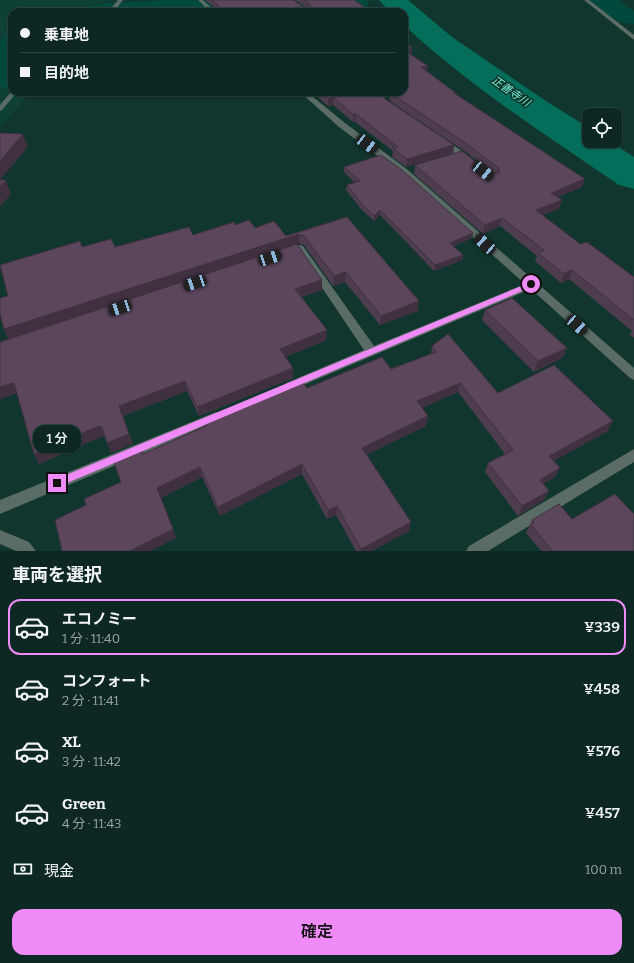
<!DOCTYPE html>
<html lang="ja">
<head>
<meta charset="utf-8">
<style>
  body { margin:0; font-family:Bitter,"Noto Sans JP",serif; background:#1b342f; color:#f1f3f6; height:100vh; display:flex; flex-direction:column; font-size:15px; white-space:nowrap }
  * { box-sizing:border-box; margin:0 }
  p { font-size:13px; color:#9aa6a5 }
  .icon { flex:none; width:22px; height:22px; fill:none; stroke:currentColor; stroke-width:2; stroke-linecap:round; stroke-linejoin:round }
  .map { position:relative; height:551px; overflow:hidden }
  .drawer { display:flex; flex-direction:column; background:#0d2822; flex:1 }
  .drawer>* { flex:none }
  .top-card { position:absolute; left:8px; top:8px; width:400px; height:88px; border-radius:12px; box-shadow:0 1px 3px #0004,0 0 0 1px #2d4440; display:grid; align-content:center; height:88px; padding:0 12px; background:#0d2822 }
  .buttons { position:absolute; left:582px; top:108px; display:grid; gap:8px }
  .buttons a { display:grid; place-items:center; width:40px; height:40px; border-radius:8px; background:#0d2822; box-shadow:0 1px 3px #0004,0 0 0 1px #2d4440; font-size:20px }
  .end { position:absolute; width:18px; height:18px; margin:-9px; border:5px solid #ef8bf6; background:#111; box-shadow:0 0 0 2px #111 }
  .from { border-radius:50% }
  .bubble { position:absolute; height:28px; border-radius:12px; background:#0d2822; box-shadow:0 1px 3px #0004,0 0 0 1px #2d4440; font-size:13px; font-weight:600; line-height:28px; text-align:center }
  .car { position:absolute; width:12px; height:24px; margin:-12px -6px; border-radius:5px; box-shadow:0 0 3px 1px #0007; background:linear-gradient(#222 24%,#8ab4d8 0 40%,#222 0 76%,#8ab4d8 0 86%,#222 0) }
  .top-card b { display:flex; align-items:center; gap:14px; height:38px; font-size:15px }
  .top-card b+b { border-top:1px solid #2d4440 }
  .top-card i { width:10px; height:10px; background:#f1f3f6 }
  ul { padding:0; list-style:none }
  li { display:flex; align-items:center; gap:12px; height:56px; margin:0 8px 6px; padding:0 4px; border:2px solid transparent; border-radius:12px }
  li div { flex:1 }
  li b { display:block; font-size:15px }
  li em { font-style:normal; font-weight:600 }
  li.on { border-color:#ef8bf6 }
  li>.icon { width:36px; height:36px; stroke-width:1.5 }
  h2 { padding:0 12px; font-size:18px; line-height:48px }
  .pay { display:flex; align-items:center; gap:10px; height:44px; padding:0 12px; font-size:15px }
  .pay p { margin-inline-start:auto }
  .primary-button { display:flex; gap:8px; margin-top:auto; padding:8px 12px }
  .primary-button a { flex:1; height:46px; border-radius:12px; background:#ef8bf6; color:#111; font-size:16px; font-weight:600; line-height:46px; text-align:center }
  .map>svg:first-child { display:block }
  .built { fill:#0f4035 }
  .green { fill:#01493c }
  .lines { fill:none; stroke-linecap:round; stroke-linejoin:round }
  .river { fill:#046e5b; fill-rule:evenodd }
  .minor { fill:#5b6b66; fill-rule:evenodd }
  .wall { fill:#4e3c4f }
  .shaded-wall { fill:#403140 }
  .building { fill:#5b465c; stroke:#403140 }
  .route { fill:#ef8bf6 }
  .labels { text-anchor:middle; stroke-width:3; stroke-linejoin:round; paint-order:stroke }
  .far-water-label { font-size:11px; font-style:italic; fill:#75f0d1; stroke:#11362d }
</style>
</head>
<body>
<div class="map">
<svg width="634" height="551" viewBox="0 0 634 551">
  <rect width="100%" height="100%" fill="#11362d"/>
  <!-- built -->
  <path class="built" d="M0 0H112L101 12H12V92H31L0 127Z"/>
  <!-- green -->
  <g class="green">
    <path d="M161 0H369L367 9 363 12H70L105 3Z"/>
    <path d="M587 0H619L634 11V24C611 23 603 14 587 0Z"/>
    <path d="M12 32V91L0 86V42L6 34Z"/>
  </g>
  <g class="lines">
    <!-- river -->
    <path class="river" d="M379 0H408L452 37 546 101 589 128V141H609L634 157V189L619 185C546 135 469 86 404 25V12H390Z"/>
    <!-- minor -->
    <g class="minor">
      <path d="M118 0H123L114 12H108Z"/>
      <path d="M198 0H203L216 12H210Z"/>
      <path d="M584 0H589L634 35V40Z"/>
      <path d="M12 91V92H17L2 110 0 111V105Z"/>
      <path d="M300 92H307L345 123 408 170 634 368V380L630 378 531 289 294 389 290 391 286 389 284 386 286 383 364 350 298 252 288 255 283 252 285 250 300 245 303 246 374 346 525 284 402 174 339 127Z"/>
      <path d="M439 139H445L474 160 473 162H467L439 143Z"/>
      <path d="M216 412 220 413 222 417 220 421 0 514V500Z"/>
      <path d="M634 449V462L488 551H466L469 546Z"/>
      <path d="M0 530 29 542 36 551H16L0 544Z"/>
    </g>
  </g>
  <!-- wall -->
  <g class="wall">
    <path d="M205 0H294L303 7H305L296 0H354L372 12H219Z"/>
    <path d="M412 47 411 54 427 72 456 95 582 187 558 197 559 209 542 215 580 244 634 277V338L630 335 632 331 569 279 561 283 535 261 537 256 500 226 483 234 414 174 415 165 494 174 466 152 391 102 387 92H404Z"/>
    <path d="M308 92H382L385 99 454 145 453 153 406 167 392 157 393 151 355 122H353L333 105 328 106 314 93 312 94Z"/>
    <path d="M344 167 473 233 472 238 453 246 463 255 462 260 434 271 380 215 374 221 362 210 346 190 347 185 355 183 344 172Z"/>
    <path d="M347 217 418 311 380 325 345 282 333 286 304 245 300 244H297L322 280V290L301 297 326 340 285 357 293 368V378L199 416 187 391 123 416 133 444 111 453 105 436 104 437 103 436 39 464 17 393 0 399 267 254 8 339V296L82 247H115L193 235 255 228 286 236Z"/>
    <path d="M485 310 567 348 562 358 534 372 482 320Z"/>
    <path d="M432 346 498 393 608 431 553 461 555 477 543 484 544 500 518 516 485 472 488 463 505 454 458 392 422 408 428 416 426 426 366 455 409 531 372 551H356L336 515 327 519 302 474 220 516 202 477 161 498 176 538 86 505 121 482 136 453 143 454 204 426 203 419 307 388 391 369 431 354Z"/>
    <path d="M572 519 634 551H541L526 533 532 520Z"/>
  </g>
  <!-- shaded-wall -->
  <g class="shaded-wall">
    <path d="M407 34 406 41 404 42V35Z"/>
    <path d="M412 47 411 58 406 59 407 48Z"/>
    <path d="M428 66 427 73 421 67Z"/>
    <path d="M333 97V105L328 106V99Z"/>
    <path d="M353 114H356L355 122H353Z"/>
    <path d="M23 134 28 147 0 180V161Z"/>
    <path d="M454 145 453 153 406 167 407 159Z"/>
    <path d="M585 179 582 187 548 201 551 193Z"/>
    <path d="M6 180 11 194 0 207V187Z"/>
    <path d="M562 200 559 209 533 219 536 210Z"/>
    <path d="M380 210V215L374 221V216Z"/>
    <path d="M502 218 500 226 483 234 485 225Z"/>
    <path d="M473 233 472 238 449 248 450 243Z"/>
    <path d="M299 234 300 244 8 339 4 329Z"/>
    <path d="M463 255 462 260 434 271 435 265Z"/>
    <path d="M572 270 569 279 561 283 564 274Z"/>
    <path d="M346 272 345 282 333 286 334 276Z"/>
    <path d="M322 280V290L296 299 295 289Z"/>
    <path d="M419 301 418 311 380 325 381 316Z"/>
    <path d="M327 330 326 340 281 359 280 349Z"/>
    <path d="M567 348 562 358 534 372 538 361Z"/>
    <path d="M293 368V378L199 416 197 407Z"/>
    <path d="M185 381 187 391 122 416 119 406Z"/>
    <path d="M14 383 19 392 0 399V387Z"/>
    <path d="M460 383 458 392 415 411 417 401Z"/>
    <path d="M428 416 426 426 361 457 362 448Z"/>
    <path d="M613 421 608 431 545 466 549 456Z"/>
    <path d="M99 426 102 427 106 436 104 437 103 436 39 464 34 454Z"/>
    <path d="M129 434 133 444 111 453 107 443Z"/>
    <path d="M302 464V474L220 516 218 507Z"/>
    <path d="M200 467 202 477 160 498 157 488Z"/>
    <path d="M560 468 555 477 535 489 540 480Z"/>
    <path d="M549 491 544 500 518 516 522 506Z"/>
    <path d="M337 506 336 515 327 519 328 510Z"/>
    <path d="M411 522 409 531 372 551H361V549Z"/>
    <path d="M173 529 176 538 151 551H130Z"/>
  </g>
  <!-- building -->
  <g class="building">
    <path d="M212 0H294L303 7H310L311 5 304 0H354L372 12H225Z"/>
    <path d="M404 42 412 47 407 48 411 51 407 52 428 66 421 67 456 93H454L585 179 551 193 562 200 536 210 580 244 587 242 634 277V320L572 270 564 274 538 253 544 250 502 218 485 225 415 165 462 151 491 174 499 173V168L467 144 392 94 391 92H404Z"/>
    <path d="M321 92H382L385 99 454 145 407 159 393 148 398 147 356 114H353L333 97 328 99Z"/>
    <path d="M0 133 23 134 0 161Z"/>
    <path d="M381 155 402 170 473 233 450 243 463 255 435 265 380 210 374 216 362 204 347 185 360 181 344 167Z"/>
    <path d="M0 180H6L0 187Z"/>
    <path d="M347 217 419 301 381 316 346 272 334 276 304 236 299 234 4 329 0 314V298L8 296 0 265 80 241 82 247 111 239 115 247 189 227 193 235 234 222 235 225 249 220 255 228 274 221 286 236Z"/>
    <path d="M297 244 322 280 295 289 327 330 280 349 293 368 197 407 185 381 119 406 129 434 107 443 102 427H100L99 426 34 454 14 383 0 387V342Z"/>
    <path d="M512 298 567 348 538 361 485 310Z"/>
    <path d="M448 334 498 393 554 365 613 421 549 456 560 468 540 480 549 491 522 506 488 463 513 450 460 383 417 401 428 416 362 448 411 522 361 549 337 506 328 510 302 464 218 507 200 467 157 488 173 529 130 551H62L55 520 86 505 84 499 121 482 112 457 134 448 136 453 142 450 143 454 206 426 203 419 300 378 307 388 382 357 391 369 436 352 432 346Z"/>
    <path d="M615 494 634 514V551H552L531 524 534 522 532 520 559 504 572 519Z"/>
  </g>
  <!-- route -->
  <path class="route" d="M531 282 534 283V286L60 486 57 487 54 486 53 483 54 480Z"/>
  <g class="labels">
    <!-- far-water labels -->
    <g class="far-water-label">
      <text transform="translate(511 91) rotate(35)" y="4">正善寺川</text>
    </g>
  </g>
</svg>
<div class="buttons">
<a><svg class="icon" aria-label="locate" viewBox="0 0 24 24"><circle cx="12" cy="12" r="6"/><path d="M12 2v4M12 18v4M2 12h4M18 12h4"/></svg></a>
</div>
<i class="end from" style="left:531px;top:284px"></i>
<i class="end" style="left:57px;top:483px"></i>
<div class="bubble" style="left:33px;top:425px;width:48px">1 分</div>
<i class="car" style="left:367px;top:144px;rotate:127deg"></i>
<i class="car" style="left:483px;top:171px;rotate:129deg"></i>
<i class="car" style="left:485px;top:244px;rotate:312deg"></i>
<i class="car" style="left:270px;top:258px;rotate:72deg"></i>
<i class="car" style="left:195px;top:283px;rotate:252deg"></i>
<i class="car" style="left:120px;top:308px;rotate:252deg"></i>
<i class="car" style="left:577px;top:325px;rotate:132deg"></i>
<div class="top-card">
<b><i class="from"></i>乗車地</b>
<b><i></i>目的地</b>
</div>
</div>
<section class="drawer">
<h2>車両を選択</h2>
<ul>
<li class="on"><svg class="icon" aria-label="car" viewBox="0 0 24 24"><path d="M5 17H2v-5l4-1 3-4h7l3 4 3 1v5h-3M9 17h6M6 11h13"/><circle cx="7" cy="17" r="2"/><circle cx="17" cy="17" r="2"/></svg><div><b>エコノミー</b><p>1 分 · 11:40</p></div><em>¥339</em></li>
<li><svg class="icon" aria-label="car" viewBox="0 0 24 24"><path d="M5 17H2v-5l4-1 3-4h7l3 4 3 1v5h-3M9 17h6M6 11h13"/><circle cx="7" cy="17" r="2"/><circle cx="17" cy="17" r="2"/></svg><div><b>コンフォート</b><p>2 分 · 11:41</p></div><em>¥458</em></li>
<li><svg class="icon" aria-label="car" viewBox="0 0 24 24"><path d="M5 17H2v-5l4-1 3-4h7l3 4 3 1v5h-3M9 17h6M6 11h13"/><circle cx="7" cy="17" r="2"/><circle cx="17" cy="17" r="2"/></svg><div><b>XL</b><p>3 分 · 11:42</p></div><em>¥576</em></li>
<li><svg class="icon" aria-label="car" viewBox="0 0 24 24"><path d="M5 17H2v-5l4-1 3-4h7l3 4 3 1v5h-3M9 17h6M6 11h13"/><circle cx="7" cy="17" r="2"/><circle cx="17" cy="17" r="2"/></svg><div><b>Green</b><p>4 分 · 11:43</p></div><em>¥457</em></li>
</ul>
<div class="pay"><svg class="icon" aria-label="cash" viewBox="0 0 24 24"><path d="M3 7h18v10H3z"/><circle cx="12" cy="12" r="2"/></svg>現金<p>100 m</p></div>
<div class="primary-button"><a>確定</a></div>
</section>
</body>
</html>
